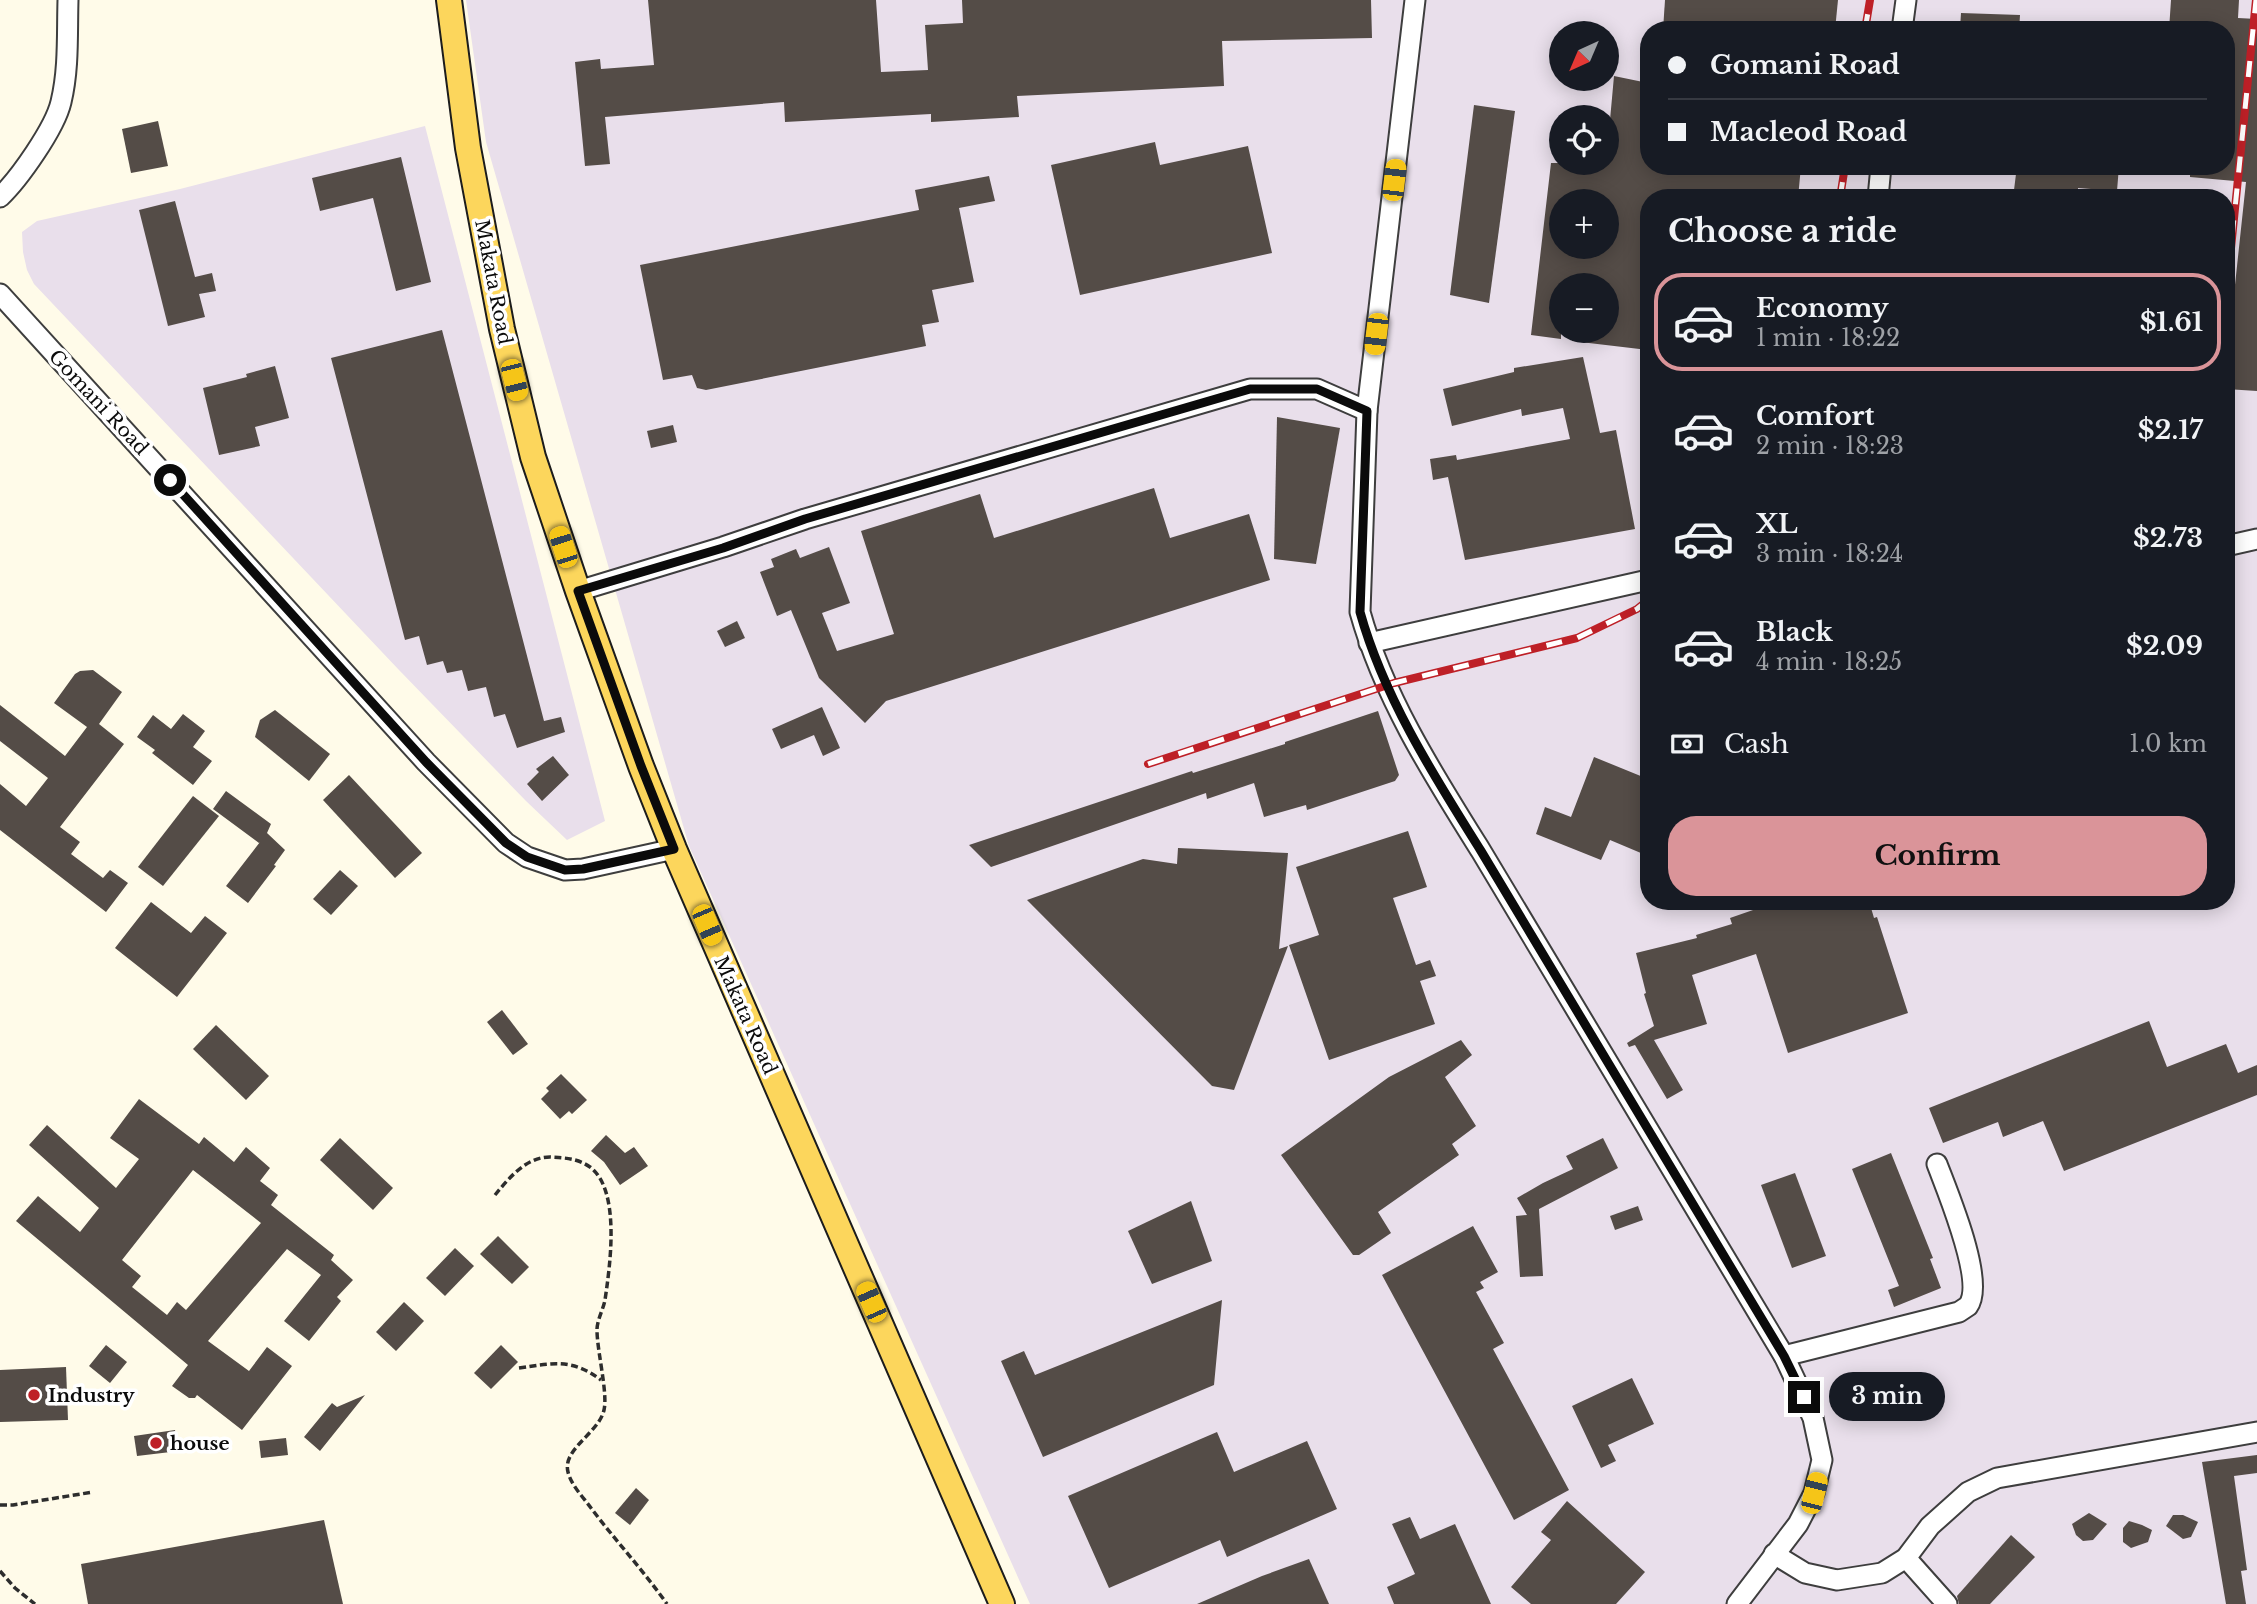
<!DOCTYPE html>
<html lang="en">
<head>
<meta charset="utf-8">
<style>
  body { margin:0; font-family:"Libre Baskerville",serif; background:#242831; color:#f1f3f6; height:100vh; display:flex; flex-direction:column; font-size:26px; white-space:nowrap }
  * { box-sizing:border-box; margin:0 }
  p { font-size:23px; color:#9ea1a6 }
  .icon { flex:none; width:38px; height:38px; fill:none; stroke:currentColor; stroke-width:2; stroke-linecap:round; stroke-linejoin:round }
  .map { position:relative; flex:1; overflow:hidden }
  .sheet { position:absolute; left:1640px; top:189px; width:595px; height:721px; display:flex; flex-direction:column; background:#171b24; border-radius:28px; box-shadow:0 4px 18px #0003 }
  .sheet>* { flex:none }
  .hud { position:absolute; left:1640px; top:21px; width:595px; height:154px; border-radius:28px; box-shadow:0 4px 18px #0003; display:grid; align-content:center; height:154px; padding:0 28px; background:#171b24 }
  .needle { width:46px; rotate:224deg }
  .tools { position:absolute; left:1549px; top:21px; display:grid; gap:14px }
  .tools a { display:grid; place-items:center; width:70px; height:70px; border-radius:50%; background:#171b24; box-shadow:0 4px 18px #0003; font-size:35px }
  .end { position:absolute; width:32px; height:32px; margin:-16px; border:9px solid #0b0b0b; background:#fff; box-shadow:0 0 0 4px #fff }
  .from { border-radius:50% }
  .bubble { position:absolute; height:49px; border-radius:24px; background:#171b24; box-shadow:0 4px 18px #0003; font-size:23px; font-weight:700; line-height:49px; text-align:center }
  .car { position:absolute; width:21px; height:42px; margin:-21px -10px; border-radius:9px; box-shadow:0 0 5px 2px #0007; background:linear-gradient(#f5c518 24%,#345 0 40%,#f5c518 0 76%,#345 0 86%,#f5c518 0) }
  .hud b { display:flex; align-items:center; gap:24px; height:66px; font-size:26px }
  .hud b+b { border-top:2px solid #363941 }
  .hud i { width:18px; height:18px; background:#f1f3f6 }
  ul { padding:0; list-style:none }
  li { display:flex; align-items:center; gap:21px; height:98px; margin:0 14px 10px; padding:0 14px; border:4px solid transparent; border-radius:28px }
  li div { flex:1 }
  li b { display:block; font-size:26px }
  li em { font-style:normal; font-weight:700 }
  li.selected { border-color:#da9499 }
  li>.icon { width:63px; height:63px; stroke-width:1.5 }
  h2 { padding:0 28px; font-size:32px; line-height:84px }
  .pay { display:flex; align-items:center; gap:18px; height:77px; padding:0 28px; font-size:26px }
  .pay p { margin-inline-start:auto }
  .cta { display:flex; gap:14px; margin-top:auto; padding:14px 28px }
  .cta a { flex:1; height:80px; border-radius:28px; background:#da9499; color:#111; font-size:28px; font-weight:700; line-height:80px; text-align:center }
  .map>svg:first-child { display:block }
  .industrial { fill:#e9dfeb; fill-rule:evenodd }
  .building { fill:#544c47; fill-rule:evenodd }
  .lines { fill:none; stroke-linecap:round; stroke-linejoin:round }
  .minor-casing { stroke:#3e3e3e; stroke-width:23 }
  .major-casing { stroke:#1c1c1c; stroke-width:28 }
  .path { stroke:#2d2d2d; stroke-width:3.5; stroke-dasharray:7 3.5; stroke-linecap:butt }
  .minor { stroke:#fff; stroke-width:19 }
  .major { stroke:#fcd65c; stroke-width:24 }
  .rail-casing { stroke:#be2027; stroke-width:8 }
  .rail { stroke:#fff; stroke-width:5; stroke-dasharray:16; stroke-linecap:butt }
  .route { stroke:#0b0b0b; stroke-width:9 }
  .poi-dot { fill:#be2027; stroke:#fff; stroke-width:2.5 }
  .labels { text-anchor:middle; stroke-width:7; stroke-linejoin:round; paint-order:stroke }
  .street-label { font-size:19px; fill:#0b0b0b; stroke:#fff }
  .poi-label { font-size:19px; font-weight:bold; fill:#0b0b0b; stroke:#fff; text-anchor:start }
</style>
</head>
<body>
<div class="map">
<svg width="2257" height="1604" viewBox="0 0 2257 1604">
  <rect width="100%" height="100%" fill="#fffbe9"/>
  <!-- industrial -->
  <g class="industrial">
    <path d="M466 0H2257V1604H1030L689 846 486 142ZM1648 30H2226V166H1648ZM1561 33H1606V79H1561ZM1561 117H1606V163H1561ZM1648 198H2226V901H1648ZM1561 201H1606V247H1561ZM1561 285H1606V331H1561Z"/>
    <path d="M425 126 605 821 567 840 526 801 399 670 34 284 27 270 23 252 22 232 37 221 180 189Z"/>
  </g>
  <!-- building -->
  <g class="building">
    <path d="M648 0H876L881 72 928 70 925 25 963 23 962 0H1371L1372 38 1222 41 1224 86 1017 96 1019 117 931 122V114L785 122 784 102 605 117 610 164 585 166 575 62 600 59 601 69 654 65Z"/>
    <path d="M1665 0H1838L1835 30H1663Z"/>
    <path d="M2171 0H2239L2238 18 2257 19V391L2226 389V369L2246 182 2190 177V166H2226V30H2169Z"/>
    <path d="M1961 13 2020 15 2019 30H1960Z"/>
    <path d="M1614 76 1648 83V166H1801L1798 198H1648V350L1572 341V331H1606V285H1561V339L1531 335 1551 163H1606V119L1610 120ZM1561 201H1606V247H1561Z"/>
    <path d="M1474 105 1515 111 1489 303 1450 295Z"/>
    <path d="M158 121 168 166 131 173 122 129Z"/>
    <path d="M1155 142 1160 165 1248 146 1272 253 1080 295 1051 165Z"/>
    <path d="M401 157 431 282 396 291 373 198 320 211 312 178Z"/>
    <path d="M2017 166H2119L2117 191 2078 188V194L2068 193V198H2013Z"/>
    <path d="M989 176 995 201 959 208 974 282 932 290 939 322 922 325 926 346 706 390 697 388 692 375 663 380 640 265 919 210 915 190Z"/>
    <path d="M175 201 195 277 212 273 216 291 199 294 205 317 168 326 139 210Z"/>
    <path d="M442 330 544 721 561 717 565 732 517 748 505 714 494 717 486 687 468 691 462 670 447 673 443 661 427 665 419 636 405 640 331 358Z"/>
    <path d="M1583 357 1600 433 1616 430 1635 529 1465 560 1448 477 1433 480 1430 459 1456 455 1457 460 1570 439 1563 408 1522 416 1521 409 1452 426 1443 389 1514 372V368Z"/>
    <path d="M275 366 289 418 255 427 260 446 219 455 203 388 247 377 246 374Z"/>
    <path d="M1277 417 1340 428 1316 564 1274 559Z"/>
    <path d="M673 425 677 442 651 448 647 431Z"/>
    <path d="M1154 488 1170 538 1249 514 1270 580 886 701 865 723 819 678 791 610 777 616 760 572 774 567 771 559 796 549 800 558 829 547 850 603 822 613 837 651 894 634 861 531 980 494 994 538Z"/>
    <path d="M737 621 745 638 725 647 717 631Z"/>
    <path d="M93 670 122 692 99 724 124 744 60 827 80 842 71 854 103 878 110 870 128 883 106 912 0 830V784L26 806 48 778 0 741V705L65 756 87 727 54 703 75 674 80 671Z"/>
    <path d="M822 707 840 748 823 756 814 735 781 749 772 729Z"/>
    <path d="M275 710 330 754 309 781 255 737 260 720Z"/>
    <path d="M1378 711 1399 775 1395 781 1307 810 1306 805 1264 817 1254 783 1207 799 1206 793 991 867 969 845 1192 771 1193 773 1285 744V742Z"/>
    <path d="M183 714 205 731 193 747 212 761 193 785 152 753 155 750 137 737 153 715 171 729Z"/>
    <path d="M553 756 569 775 542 801 527 784 539 772 536 769Z"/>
    <path d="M1594 757 1648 779V856L1610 840 1601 860 1536 834 1545 807 1571 817Z"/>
    <path d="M349 775 422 853 395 878 323 800Z"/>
    <path d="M226 791 271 824 267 833 285 850 274 865 276 866 248 903 226 886 260 842 259 843 213 809Z"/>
    <path d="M193 796 219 816 163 886 138 867Z"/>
    <path d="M1408 831 1427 887 1393 898 1416 965 1430 960 1436 976 1420 981 1435 1024 1329 1060 1289 945 1319 935 1296 867Z"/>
    <path d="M1178 848 1288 853 1279 949 1288 946 1234 1090 1212 1086 1027 900 1143 859 1177 864Z"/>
    <path d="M340 870 358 886 331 915 313 899Z"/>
    <path d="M1779 901H1869L1874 918 1877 917 1908 1013 1788 1053 1756 954 1692 975 1707 1024 1654 1040 1683 1090 1667 1099 1635 1045 1629 1047 1627 1043 1654 1026 1644 994 1646 993 1636 953 1697 938 1696 935 1732 924 1730 918Z"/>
    <path d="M151 902 191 933 205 916 227 933 177 997 115 948Z"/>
    <path d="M502 1010 528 1044 513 1055 487 1022Z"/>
    <path d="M2149 1021 2167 1067 2226 1044 2238 1073 2257 1065V1095L2064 1171 2043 1121 2003 1137 1998 1122 1943 1143 1929 1108Z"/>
    <path d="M216 1025 269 1076 246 1100 193 1049Z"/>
    <path d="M1461 1040 1472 1055 1445 1077 1476 1126 1452 1144 1459 1155 1378 1212 1391 1233 1359 1255H1353L1281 1155 1389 1077Z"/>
    <path d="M561 1074 587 1100 572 1114 569 1111 560 1119 541 1099 549 1091 546 1088Z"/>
    <path d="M139 1099 199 1144 204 1137 234 1162 246 1147 270 1168 260 1181 278 1195 271 1205 334 1255 331 1260 353 1280 337 1297 341 1301 309 1341 284 1321 321 1275 287 1249 208 1341 249 1371 267 1347 292 1366 242 1430 197 1395 195 1398H189L172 1386 188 1365 16 1221 38 1196 80 1232 99 1208 29 1145 47 1125 116 1188 139 1159 110 1138ZM193 1170 261 1223 186 1310 177 1302 167 1315 132 1287 141 1276 122 1260Z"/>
    <path d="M606 1135 625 1153 634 1147 648 1166 620 1185 604 1162 591 1151Z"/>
    <path d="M340 1138 393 1188 373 1210 320 1160Z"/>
    <path d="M1603 1138 1618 1168 1539 1209 1543 1276 1520 1277 1516 1216 1527 1215 1517 1198 1543 1183 1573 1169 1566 1156Z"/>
    <path d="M1891 1153 1933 1258 1930 1259 1941 1288 1894 1307 1888 1290 1899 1286 1852 1169Z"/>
    <path d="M1795 1173 1826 1256 1792 1268 1761 1185Z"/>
    <path d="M1191 1201 1212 1261 1152 1284 1128 1231Z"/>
    <path d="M1638 1206 1643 1220 1615 1230 1610 1216Z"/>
    <path d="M1473 1226 1498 1272 1480 1282 1484 1288 1476 1292 1504 1343 1493 1349 1569 1490 1514 1520 1382 1275Z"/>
    <path d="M498 1236 529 1267 512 1284 480 1254Z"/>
    <path d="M455 1248 474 1266 445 1296 426 1278Z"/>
    <path d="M1222 1300 1214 1385 1043 1457 1001 1361 1024 1351 1035 1375Z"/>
    <path d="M404 1302 424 1321 396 1351 376 1332Z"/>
    <path d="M106 1345 127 1362 110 1383 89 1366Z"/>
    <path d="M501 1345 518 1362 491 1389 474 1373Z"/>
    <path d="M66 1367 68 1420 0 1422V1370Z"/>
    <path d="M1632 1378 1654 1424 1608 1445 1616 1461 1601 1468 1572 1406Z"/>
    <path d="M365 1395 320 1451 304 1437 332 1403 337 1407Z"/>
    <path d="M175 1430 179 1451 137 1456 134 1436Z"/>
    <path d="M1217 1432 1234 1472 1307 1441 1337 1509 1227 1557 1220 1540 1109 1588 1068 1496Z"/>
    <path d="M286 1438 288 1455 261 1458 259 1441Z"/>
    <path d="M2257 1455V1473L2234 1476 2247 1570 2241 1571 2246 1604H2226L2202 1462Z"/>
    <path d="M636 1488 649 1500 630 1525 615 1513Z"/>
    <path d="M1567 1501 1645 1572 1616 1604H1531L1511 1587 1551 1540 1541 1532Z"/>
    <path d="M2089 1513 2107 1524 2093 1540 2083 1541 2076 1535 2072 1524Z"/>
    <path d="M2173 1515H2183L2198 1522 2191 1537 2183 1539 2166 1526Z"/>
    <path d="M1410 1517 1420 1539 1455 1524 1491 1604H1394L1387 1587 1415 1574 1392 1524Z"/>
    <path d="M324 1520 343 1604H88L81 1564Z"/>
    <path d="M2129 1521 2142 1525 2152 1530 2148 1542 2131 1548 2123 1542V1528Z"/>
    <path d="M2011 1535 2035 1557 1990 1604H1959L1957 1596Z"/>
    <path d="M1309 1559 1329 1604H1197L1262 1576Z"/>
  </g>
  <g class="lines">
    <!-- minor casing -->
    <g class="minor-casing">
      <g id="minor">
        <path d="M1415 0 1367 411 1360 612C1384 698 1434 776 1481 851L1784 1356 1813 1418 1822 1460 1814 1493 1798 1524 1737 1604"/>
        <path d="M1902 30 1906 0"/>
        <path d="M0 197C19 179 55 128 61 102 69 69 67 34 68 0"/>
        <path d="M1878 198 1881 166"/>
        <path d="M0 294 426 762 506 843 527 857 565 870 583 869 674 849"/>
        <path d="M2226 546 2257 539"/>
        <path d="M578 591 723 547 805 519 1250 389H1317L1367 411"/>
        <path d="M1369 643 1648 580"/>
        <path d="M1784 1356 1959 1312C1962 1310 1965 1308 1968 1306 1986 1282 1947 1191 1937 1164"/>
        <path d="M1774 1554 1805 1573 1837 1580 1882 1573 1906 1558 1930 1526 1968 1492 1997 1478 2257 1432"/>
        <path d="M1906 1558 1947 1604"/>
      </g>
    </g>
    <!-- major casing -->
    <g class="major-casing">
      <path id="major" d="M449 0 468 148 502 329 533 457 578 591 641 766 674 849 1002 1604"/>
    </g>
    <!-- path -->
    <g class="path">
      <path d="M495 1195C509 1178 526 1157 550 1157 565 1158 577 1158 590 1167 621 1190 610 1266 605 1300 603 1310 597 1320 597 1330 597 1351 608 1393 604 1410 599 1433 562 1449 568 1472 571 1485 583 1497 591 1508 615 1540 643 1570 667 1604"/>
      <path d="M519 1368C553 1363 572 1358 601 1380"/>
      <path d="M0 1505H13L93 1492"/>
      <path d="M0 1571 15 1588 35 1604"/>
    </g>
    <!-- minor -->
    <use href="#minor" class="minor"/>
    <!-- major -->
    <use href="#major" class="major"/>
    <!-- rail casing -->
    <g class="rail-casing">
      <g id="rail">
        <path d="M1865 30 1870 0"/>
        <path d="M1840 198 1845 166"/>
        <path d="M2229 268 2256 0"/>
        <path d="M1148 764 1394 683 1577 638 1637 609 1648 600"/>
      </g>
    </g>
    <!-- rail -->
    <use href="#rail" class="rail"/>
  </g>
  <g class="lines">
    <!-- route -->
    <path class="route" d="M170 480 426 762 506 843 527 857 565 870 583 869 674 849 641 766 578 591 723 548 805 519 1250 389H1317L1367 411 1360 612C1384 698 1434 776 1481 851L1784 1356 1804 1397"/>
  </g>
  <!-- markers -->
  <g class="poi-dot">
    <circle cx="34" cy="1395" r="7"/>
    <circle cx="156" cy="1443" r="7"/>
  </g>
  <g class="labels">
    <!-- street labels -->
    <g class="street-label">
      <text transform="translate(494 282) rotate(79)" y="7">Makata Road</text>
      <text transform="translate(99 402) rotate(47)" y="7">Gomani Road</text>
      <text transform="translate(746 1015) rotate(66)" y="7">Makata Road</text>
    </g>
    <!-- poi labels -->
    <g class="poi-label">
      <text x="48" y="1402">Industry</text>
      <text x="170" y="1450">house</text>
    </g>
  </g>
</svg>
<div class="tools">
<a><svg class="needle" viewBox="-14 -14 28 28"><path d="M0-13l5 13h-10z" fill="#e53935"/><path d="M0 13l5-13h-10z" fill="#9ea1a6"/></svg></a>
<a><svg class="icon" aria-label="locate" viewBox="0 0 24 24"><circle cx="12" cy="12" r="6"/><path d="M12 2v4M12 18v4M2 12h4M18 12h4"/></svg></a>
<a>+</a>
<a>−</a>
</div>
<i class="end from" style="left:170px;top:480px"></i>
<i class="end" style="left:1804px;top:1397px"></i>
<div class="bubble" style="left:1829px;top:1372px;width:116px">3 min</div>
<i class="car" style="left:1394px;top:180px;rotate:7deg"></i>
<i class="car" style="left:1376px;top:334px;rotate:187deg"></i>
<i class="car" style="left:514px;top:380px;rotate:166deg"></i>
<i class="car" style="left:563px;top:547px;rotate:342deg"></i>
<i class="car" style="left:707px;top:925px;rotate:157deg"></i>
<i class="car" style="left:871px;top:1302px;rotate:336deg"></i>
<i class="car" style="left:1814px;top:1493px;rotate:14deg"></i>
<div class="hud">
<b><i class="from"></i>Gomani Road</b>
<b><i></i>Macleod Road</b>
</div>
<section class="sheet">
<h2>Choose a ride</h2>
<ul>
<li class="selected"><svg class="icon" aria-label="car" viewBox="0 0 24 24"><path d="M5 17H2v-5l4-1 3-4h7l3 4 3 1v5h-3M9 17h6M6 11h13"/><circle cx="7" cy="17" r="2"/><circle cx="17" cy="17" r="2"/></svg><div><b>Economy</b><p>1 min · 18:22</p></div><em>$1.61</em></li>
<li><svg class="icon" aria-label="car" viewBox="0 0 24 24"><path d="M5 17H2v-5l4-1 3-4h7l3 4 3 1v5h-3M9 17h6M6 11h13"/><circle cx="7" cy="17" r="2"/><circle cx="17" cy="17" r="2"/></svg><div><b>Comfort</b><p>2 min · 18:23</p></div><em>$2.17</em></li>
<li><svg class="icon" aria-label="car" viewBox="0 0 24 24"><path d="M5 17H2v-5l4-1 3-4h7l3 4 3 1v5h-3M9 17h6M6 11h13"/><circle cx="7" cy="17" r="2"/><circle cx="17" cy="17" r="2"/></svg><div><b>XL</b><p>3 min · 18:24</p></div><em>$2.73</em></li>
<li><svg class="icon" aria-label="car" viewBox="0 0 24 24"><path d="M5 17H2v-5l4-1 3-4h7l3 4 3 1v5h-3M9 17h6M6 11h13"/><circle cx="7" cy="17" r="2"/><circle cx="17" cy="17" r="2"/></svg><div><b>Black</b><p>4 min · 18:25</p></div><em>$2.09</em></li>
</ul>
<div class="pay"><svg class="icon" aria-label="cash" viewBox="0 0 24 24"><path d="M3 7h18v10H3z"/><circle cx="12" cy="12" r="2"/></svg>Cash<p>1.0 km</p></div>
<div class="cta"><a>Confirm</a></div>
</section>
</div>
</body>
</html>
